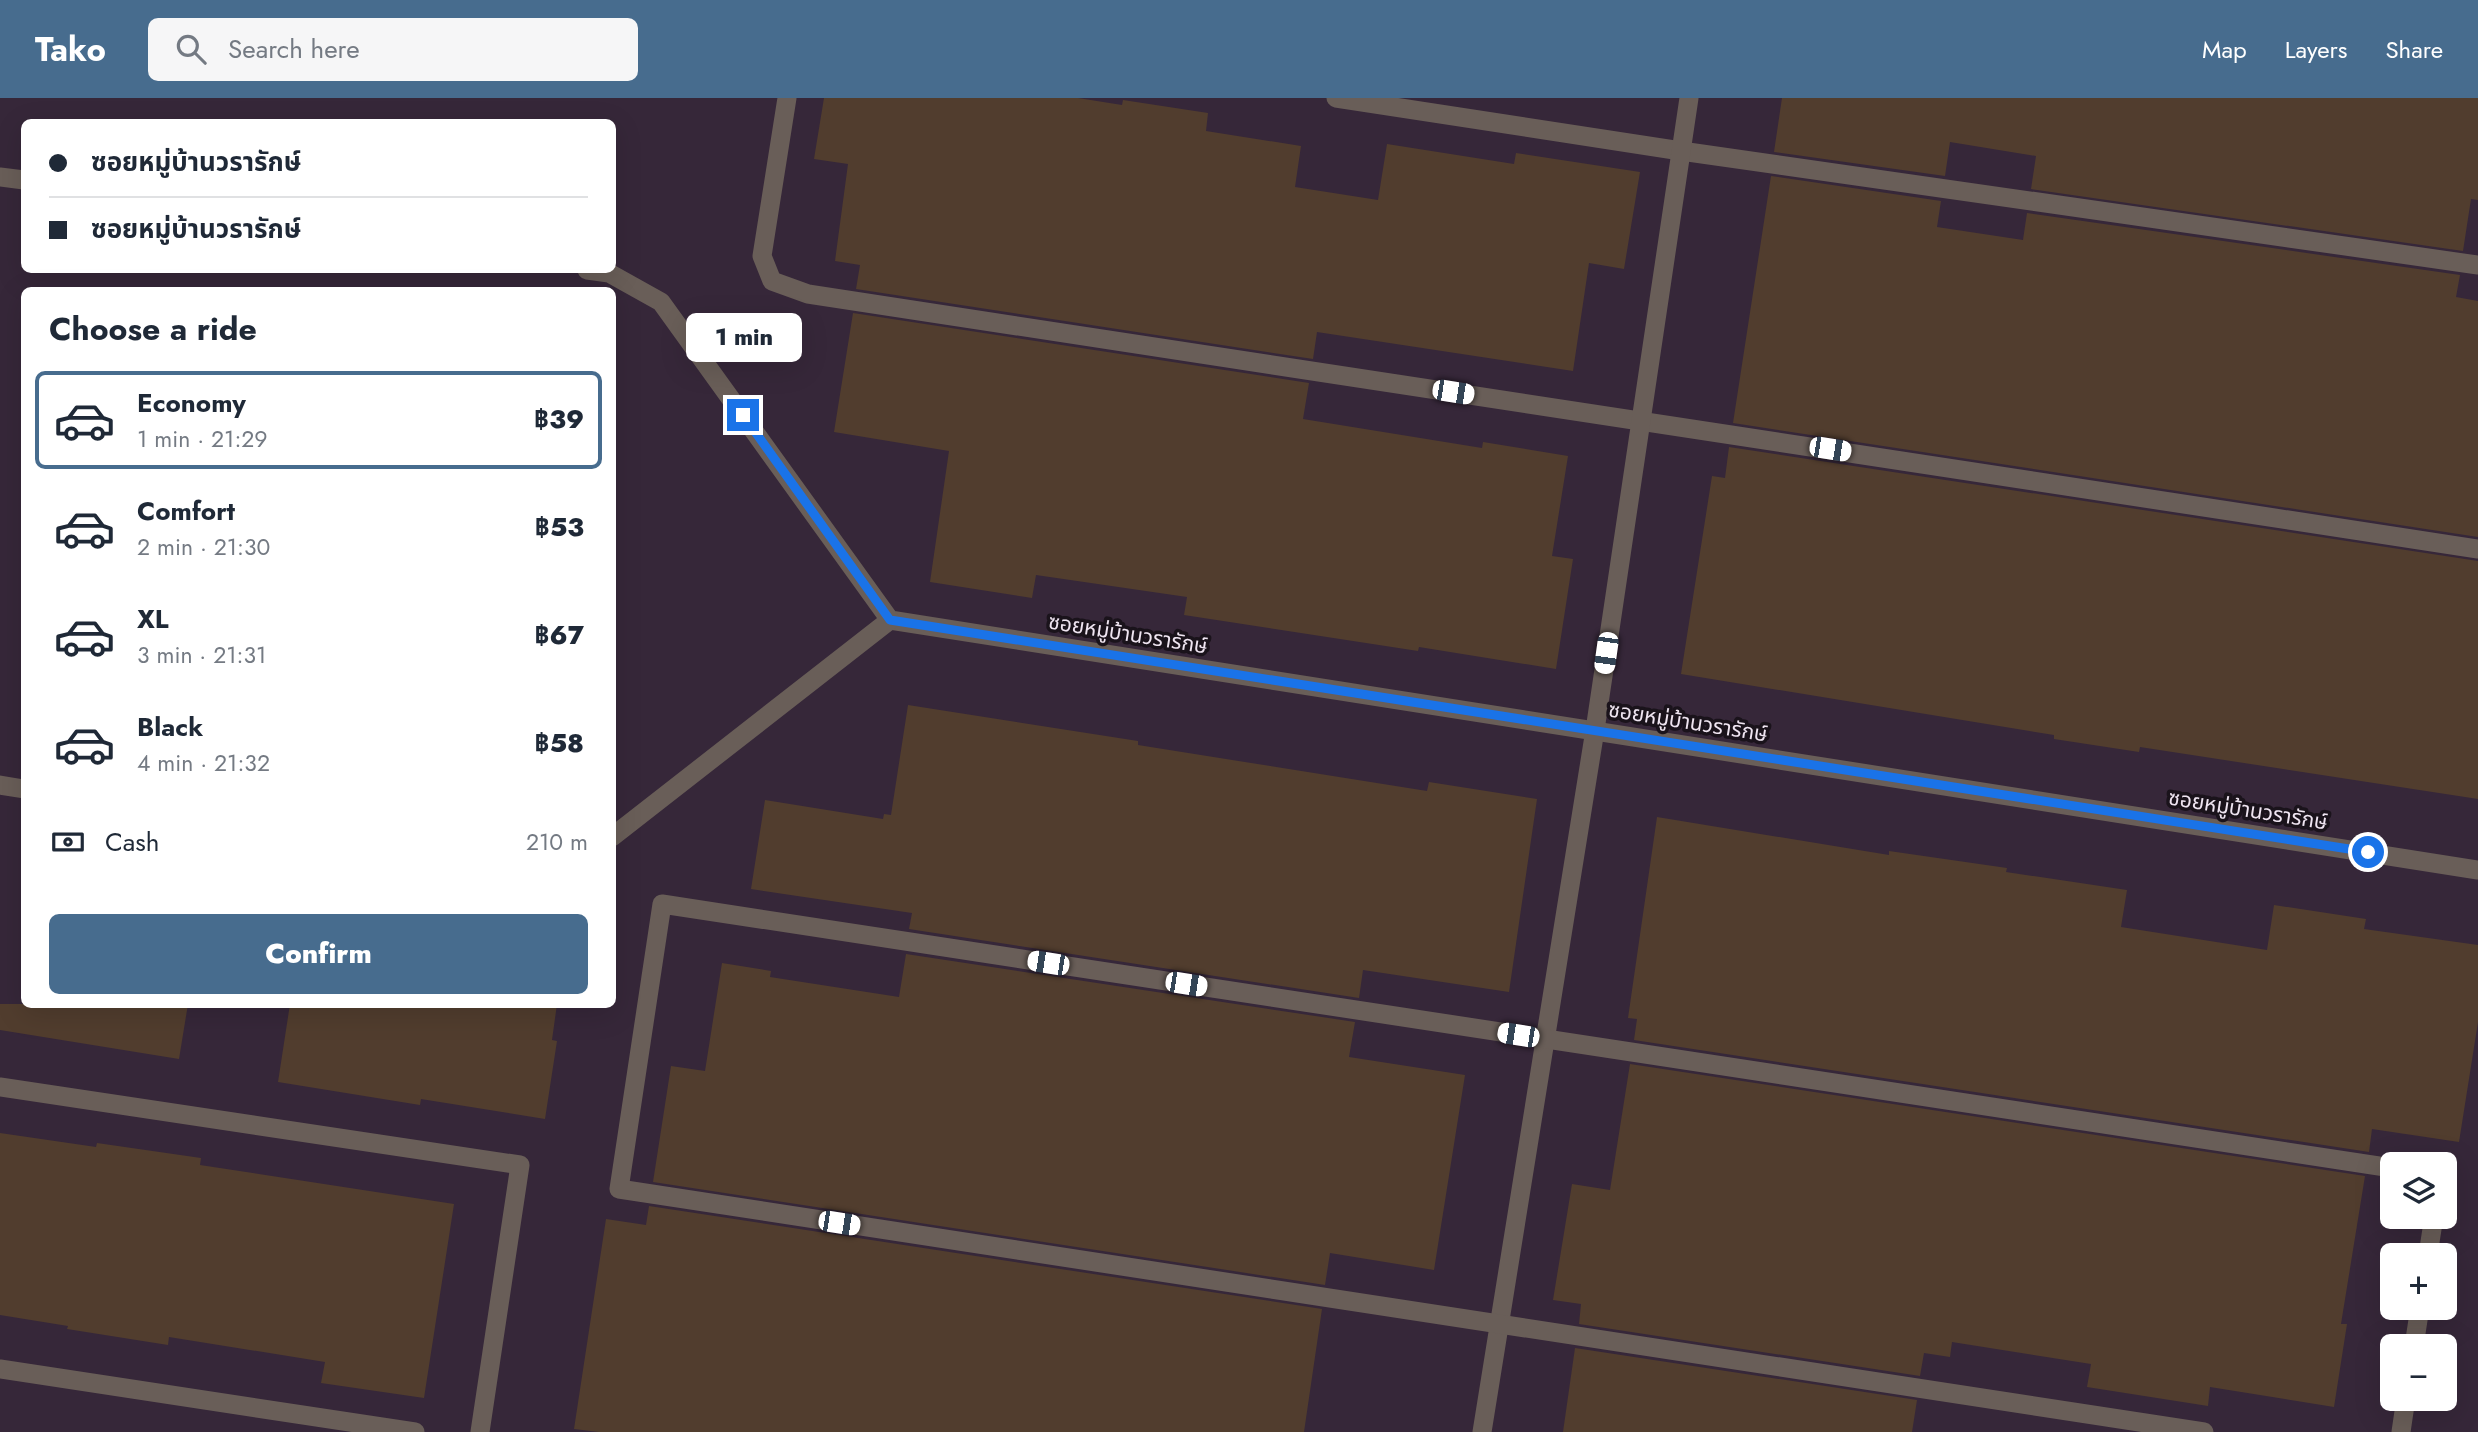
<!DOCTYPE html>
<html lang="en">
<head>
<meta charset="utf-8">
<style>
  body { margin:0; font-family:Jost,"Noto Sans Thai",sans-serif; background:#f6f6f7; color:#1f2937; height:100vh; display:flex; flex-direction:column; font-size:26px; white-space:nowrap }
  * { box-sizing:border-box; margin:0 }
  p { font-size:23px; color:#747a83 }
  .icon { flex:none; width:38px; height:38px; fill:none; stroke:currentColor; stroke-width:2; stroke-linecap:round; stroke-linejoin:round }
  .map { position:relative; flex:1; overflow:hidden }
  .side { position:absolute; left:21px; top:189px; width:595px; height:721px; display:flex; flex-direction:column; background:#fff; border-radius:10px; box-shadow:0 7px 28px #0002 }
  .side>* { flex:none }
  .guide { position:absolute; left:21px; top:21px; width:595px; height:154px; border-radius:10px; box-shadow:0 7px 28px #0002; display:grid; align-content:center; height:154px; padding:0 28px; background:#fff }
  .tools { position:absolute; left:2380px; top:1054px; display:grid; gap:14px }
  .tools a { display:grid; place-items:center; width:77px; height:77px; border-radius:10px; background:#fff; box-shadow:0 7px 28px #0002; font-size:35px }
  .end { position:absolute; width:32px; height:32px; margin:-16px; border:9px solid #1a73e8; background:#fff; box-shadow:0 0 0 4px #fff }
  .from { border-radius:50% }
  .bubble { position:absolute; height:49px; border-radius:10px; background:#fff; box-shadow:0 7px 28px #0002; font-size:23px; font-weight:800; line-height:49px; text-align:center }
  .car { position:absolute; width:21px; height:42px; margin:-21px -10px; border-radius:9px; box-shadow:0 0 5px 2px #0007; background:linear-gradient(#fff 24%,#345 0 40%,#fff 0 76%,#345 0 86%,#fff 0) }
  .guide b { display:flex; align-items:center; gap:24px; height:66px; font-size:26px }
  .guide b+b { border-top:2px solid #e0e1e3 }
  .guide i { width:18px; height:18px; background:#1f2937 }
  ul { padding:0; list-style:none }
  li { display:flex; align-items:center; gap:21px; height:98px; margin:0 14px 10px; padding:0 14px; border:4px solid transparent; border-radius:10px }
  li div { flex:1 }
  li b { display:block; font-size:26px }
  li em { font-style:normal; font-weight:800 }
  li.selected { border-color:#476c8e }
  li>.icon { width:63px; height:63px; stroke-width:1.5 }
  h2 { padding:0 28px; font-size:32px; line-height:84px }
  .pay { display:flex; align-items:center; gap:18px; height:77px; padding:0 28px; font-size:26px }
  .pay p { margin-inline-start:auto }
  .action { display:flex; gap:14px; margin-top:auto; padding:14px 28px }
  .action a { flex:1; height:80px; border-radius:10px; background:#476c8e; color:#fff; font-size:28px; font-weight:800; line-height:80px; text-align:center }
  header { display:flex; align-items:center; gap:42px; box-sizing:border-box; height:98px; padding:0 35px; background:#476c8e; color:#fff }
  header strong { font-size:33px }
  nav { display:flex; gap:38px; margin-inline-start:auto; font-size:24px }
  .search { width:490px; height:63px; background:#f6f6f7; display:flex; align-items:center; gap:18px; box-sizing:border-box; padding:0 24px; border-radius:10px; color:#747a83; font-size:26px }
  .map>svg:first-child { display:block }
  .building { fill:#513d2e }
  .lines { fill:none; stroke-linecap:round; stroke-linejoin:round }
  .minor { stroke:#695e58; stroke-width:19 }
  .route { stroke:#1a73e8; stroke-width:9 }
  .labels { text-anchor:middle; stroke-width:7; stroke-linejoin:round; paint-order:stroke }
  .street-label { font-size:21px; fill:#efe5f1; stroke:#1a131b }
</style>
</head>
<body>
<header>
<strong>Tako</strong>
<div class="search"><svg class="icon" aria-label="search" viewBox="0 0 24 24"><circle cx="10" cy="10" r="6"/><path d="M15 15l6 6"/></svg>Search here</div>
<nav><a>Map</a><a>Layers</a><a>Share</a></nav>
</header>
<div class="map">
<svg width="2478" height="1334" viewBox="0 0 2478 1334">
  <rect width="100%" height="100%" fill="#362739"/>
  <!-- building -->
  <g class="building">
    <path d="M824 0H1078L1122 7 1123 2 1208 15 1206 33 1301 48 1295 89 1378 102 1387 46 1514 66 1516 55 1640 74 1624 171 1589 165 1573 273 1317 234 1313 261 856 191 860 167 835 163 848 66 814 61Z"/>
    <path d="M1782 0H2478V102L2471 101 2463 153 2031 91 2036 58 1950 44 1945 78 1774 54Z"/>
    <path d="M1771 78 1941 103 1937 129 2023 142 2027 115 2460 177 2456 199 2478 203V439L1733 325Z"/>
    <path d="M853 215 1309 285 1303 321 1482 350 1483 344 1568 358 1552 458 1573 461 1556 571 1419 549 1418 553 1184 517 1187 499 1036 477 1032 500 930 484 949 353 834 334Z"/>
    <path d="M1729 349 2478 463V701L2140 649 2139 654 2054 641V637L1681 576 1712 378 1725 380Z"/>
    <path d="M908 607 1138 643V647L1427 693 1429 684 1537 701 1509 894 1363 872 1359 900 909 831 912 815 751 791 765 702 883 721 884 716 891 717Z"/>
    <path d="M1657 719 1889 757V753L2007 770 2006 774 2127 792 2121 829 2267 852 2274 807 2366 821 2364 831 2478 847V924L2459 1044 2372 1031 2369 1054 1634 942 1637 921 1628 920Z"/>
    <path d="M906 856 1355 924 1349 959 1465 977 1434 1172 1330 1155 1325 1187 653 1084 671 968 705 973 722 865 771 873 770 879 899 899Z"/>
    <path d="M0 906H188L179 961 0 932Z"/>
    <path d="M290 906H557L552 942 557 943 545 1021 421 1001 420 1007 278 984Z"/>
    <path d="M1630 966 2365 1078 2341 1226H2347L2334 1309 2210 1289 2208 1308 2087 1289 2091 1266 1952 1244 1950 1259 1924 1255 1920 1278 1579 1226 1581 1206 1553 1202 1572 1086 1610 1092Z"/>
    <path d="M0 1035 96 1049 97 1045 201 1060 200 1067 454 1106 424 1300 321 1285 325 1264 169 1239 168 1247 67 1231 68 1228 0 1217Z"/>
    <path d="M649 1108 1322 1211 1304 1334H599L574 1331 606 1121 646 1127Z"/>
    <path d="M1575 1250 1917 1302 1912 1334H1563Z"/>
  </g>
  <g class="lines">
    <!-- minor -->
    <g class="minor">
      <path d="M787 0 762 158 772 183 808 196 2478 451"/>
      <path d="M1336 0 1681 53 2478 167"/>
      <path d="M0 79 24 82"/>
      <path d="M587 172 609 175 661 204 890 522 2478 772"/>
      <path d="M0 687 24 691"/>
      <path d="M612 739 890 522"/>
      <path d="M0 989 520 1067 480 1334"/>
      <path d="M2428 1157 2434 1118"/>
      <path d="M2414 1248 2420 1209"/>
      <path d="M0 1271 415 1334"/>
      <path d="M1482 1334 1595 632 1689 0"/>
      <path d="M2204 1334 619 1091 662 806 2392 1070"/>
      <path d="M2401 1334 2406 1300"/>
    </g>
  </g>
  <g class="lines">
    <!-- route -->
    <path class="route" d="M743 317 890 522 2368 754"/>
  </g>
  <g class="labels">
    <!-- street labels -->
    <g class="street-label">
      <text transform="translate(1128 536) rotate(9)" y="7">ซอยหมู่บ้านวรารักษ์</text>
      <text transform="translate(1688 624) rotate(9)" y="7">ซอยหมู่บ้านวรารักษ์</text>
      <text transform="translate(2248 712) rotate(9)" y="7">ซอยหมู่บ้านวรารักษ์</text>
    </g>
  </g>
</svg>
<div class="tools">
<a><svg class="icon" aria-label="layers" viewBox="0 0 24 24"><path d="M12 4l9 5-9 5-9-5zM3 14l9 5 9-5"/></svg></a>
<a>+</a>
<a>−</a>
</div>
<i class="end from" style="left:2368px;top:754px"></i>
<i class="end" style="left:743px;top:317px"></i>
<div class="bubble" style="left:686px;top:215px;width:116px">1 min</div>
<i class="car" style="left:1453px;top:294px;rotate:99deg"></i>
<i class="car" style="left:1830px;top:351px;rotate:99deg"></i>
<i class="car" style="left:1606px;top:555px;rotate:188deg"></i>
<i class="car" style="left:1048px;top:865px;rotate:279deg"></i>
<i class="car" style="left:1186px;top:886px;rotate:99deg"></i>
<i class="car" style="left:1518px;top:937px;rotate:279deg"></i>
<i class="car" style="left:839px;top:1125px;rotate:99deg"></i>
<div class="guide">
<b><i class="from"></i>ซอยหมู่บ้านวรารักษ์</b>
<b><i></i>ซอยหมู่บ้านวรารักษ์</b>
</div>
<section class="side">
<h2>Choose a ride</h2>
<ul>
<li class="selected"><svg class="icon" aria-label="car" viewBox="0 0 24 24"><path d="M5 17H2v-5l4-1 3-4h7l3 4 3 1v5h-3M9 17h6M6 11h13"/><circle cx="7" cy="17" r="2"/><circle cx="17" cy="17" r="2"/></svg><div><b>Economy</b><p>1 min · 21:29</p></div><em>฿39</em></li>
<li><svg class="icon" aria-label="car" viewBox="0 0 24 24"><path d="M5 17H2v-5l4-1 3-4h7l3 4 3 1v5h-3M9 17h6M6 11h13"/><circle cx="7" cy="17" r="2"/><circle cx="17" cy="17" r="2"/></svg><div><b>Comfort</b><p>2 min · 21:30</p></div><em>฿53</em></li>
<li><svg class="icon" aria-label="car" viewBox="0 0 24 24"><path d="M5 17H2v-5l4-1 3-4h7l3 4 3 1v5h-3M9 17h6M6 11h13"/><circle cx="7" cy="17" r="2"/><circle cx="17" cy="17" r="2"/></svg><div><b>XL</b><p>3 min · 21:31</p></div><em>฿67</em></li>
<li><svg class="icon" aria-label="car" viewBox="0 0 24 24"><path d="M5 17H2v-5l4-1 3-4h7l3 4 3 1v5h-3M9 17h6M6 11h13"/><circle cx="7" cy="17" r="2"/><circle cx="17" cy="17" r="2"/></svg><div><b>Black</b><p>4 min · 21:32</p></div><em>฿58</em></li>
</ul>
<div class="pay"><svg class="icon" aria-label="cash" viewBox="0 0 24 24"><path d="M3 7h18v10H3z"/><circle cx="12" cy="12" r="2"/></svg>Cash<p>210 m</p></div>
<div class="action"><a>Confirm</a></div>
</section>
</div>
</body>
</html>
